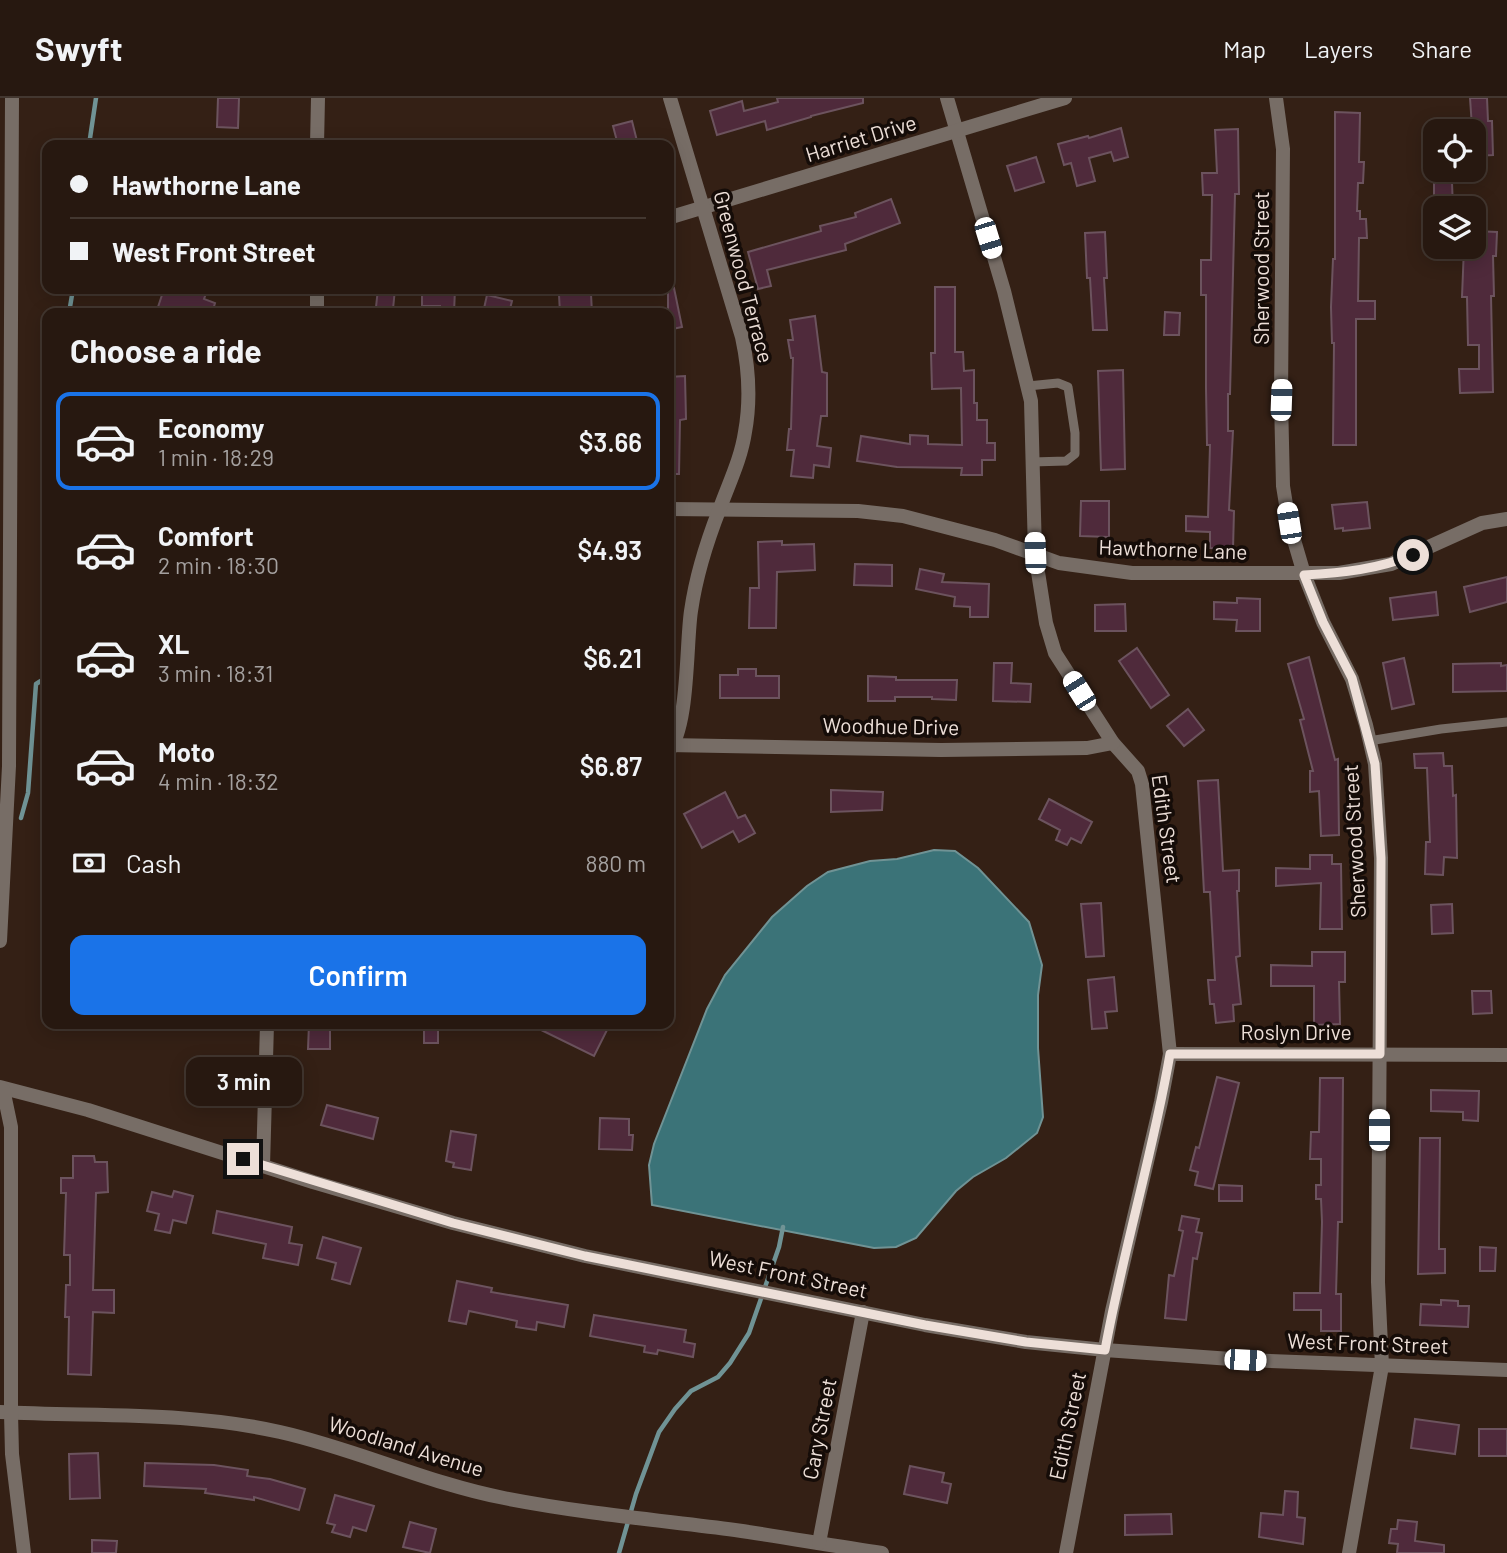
<!DOCTYPE html>
<html lang="en">
<head>
<meta charset="utf-8">
<style>
  body { margin:0; font-family:Barlow,sans-serif; background:#2f2119; color:#f1f3f6; height:100vh; display:flex; flex-direction:column; font-size:26px; white-space:nowrap }
  * { box-sizing:border-box; margin:0 }
  p { font-size:23px; color:#a4a09f }
  .icon { flex:none; width:38px; height:38px; fill:none; stroke:currentColor; stroke-width:2; stroke-linecap:round; stroke-linejoin:round }
  .map { position:relative; flex:1; overflow:hidden }
  .panel { position:absolute; left:42px; top:210px; width:632px; height:721px; display:flex; flex-direction:column; background:#271810; border-radius:14px; box-shadow:0 4px 18px #0003,0 0 0 2px #433730 }
  .panel>* { flex:none }
  .banner { position:absolute; left:42px; top:42px; width:632px; height:154px; border-radius:14px; box-shadow:0 4px 18px #0003,0 0 0 2px #433730; display:grid; align-content:center; height:154px; padding:0 28px; background:#271810 }
  .buttons { position:absolute; left:1423px; top:21px; display:grid; gap:14px }
  .buttons a { display:grid; place-items:center; width:63px; height:63px; border-radius:14px; background:#271810; box-shadow:0 4px 18px #0003,0 0 0 2px #433730; font-size:35px }
  .end { position:absolute; width:32px; height:32px; margin:-16px; border:9px solid #eddfd8; background:#111; box-shadow:0 0 0 4px #111 }
  .from { border-radius:50% }
  .bubble { position:absolute; height:49px; border-radius:14px; background:#271810; box-shadow:0 4px 18px #0003,0 0 0 2px #433730; font-size:23px; font-weight:600; line-height:49px; text-align:center }
  .car { position:absolute; width:21px; height:42px; margin:-21px -10px; border-radius:9px; box-shadow:0 0 5px 2px #0007; background:linear-gradient(#fff 24%,#345 0 40%,#fff 0 76%,#345 0 86%,#fff 0) }
  .banner b { display:flex; align-items:center; gap:24px; height:66px; font-size:26px }
  .banner b+b { border-top:2px solid #433730 }
  .banner i { width:18px; height:18px; background:#f1f3f6 }
  ul { padding:0; list-style:none }
  li { display:flex; align-items:center; gap:21px; height:98px; margin:0 14px 10px; padding:0 14px; border:4px solid transparent; border-radius:14px }
  li div { flex:1 }
  li b { display:block; font-size:26px }
  li em { font-style:normal; font-weight:600 }
  li.active { border-color:#1a73e8 }
  li>.icon { width:63px; height:63px; stroke-width:1.5 }
  h2 { padding:0 28px; font-size:32px; line-height:84px }
  .pay { display:flex; align-items:center; gap:18px; height:77px; padding:0 28px; font-size:26px }
  .pay p { margin-inline-start:auto }
  .action { display:flex; gap:14px; margin-top:auto; padding:14px 28px }
  .action a { flex:1; height:80px; border-radius:14px; background:#1a73e8; color:#fff; font-size:28px; font-weight:600; line-height:80px; text-align:center }
  header { display:flex; align-items:center; gap:42px; box-sizing:border-box; height:98px; padding:0 35px; background:#271810; border-bottom:2px solid #433730 }
  header strong { font-size:33px }
  nav { display:flex; gap:38px; margin-inline-start:auto; font-size:24px }
  .map>svg:first-child { display:block }
  .water { fill:#3b7378; stroke:#709395; stroke-width:2 }
  .lines { fill:none; stroke-linecap:round; stroke-linejoin:round }
  .stream { stroke:#709395; stroke-width:4.5 }
  .building { fill:#4f2a3b; stroke:#6c535e; stroke-width:2 }
  .service { stroke:#776d66; stroke-width:9 }
  .minor { stroke:#776d66; stroke-width:14 }
  .tertiary { stroke:#776d66; stroke-width:14 }
  .route { stroke:#eddfd8; stroke-width:9 }
  .labels { text-anchor:middle; stroke-width:7; stroke-linejoin:round; paint-order:stroke }
  .street-label { font-size:21px; fill:#eddfd8; stroke:#150c08 }
</style>
</head>
<body>
<header>
<strong>Swyft</strong>
<nav><a>Map</a><a>Layers</a><a>Share</a></nav>
</header>
<div class="map">
<svg width="1507" height="1455" viewBox="0 0 1507 1455">
  <rect width="100%" height="100%" fill="#342015"/>
  <!-- water -->
  <path class="water" d="M934 752 955 753 978 770 1029 824 1042 867 1038 897V950L1043 1019 1037 1035 1006 1060 973 1079 956 1093 916 1140 896 1149 874 1150 652 1107 649 1067 654 1046 707 911 725 877 772 819 807 788 828 774 870 763 897 761Z"/>
  <g class="lines">
    <!-- stream -->
    <g class="stream">
      <path d="M89 47 96 0"/>
      <path d="M69 215 73 191"/>
      <path d="M21 720 28 695 36 586 47 579"/>
      <path d="M619 1455 636 1396 659 1334 675 1311 691 1293 718 1279 730 1265 749 1235 779 1149 783 1129"/>
    </g>
  </g>
  <!-- building -->
  <g class="building">
    <path d="M218 0H239L238 30 217 29Z"/>
    <path d="M777 0H863V5L811 18V19L767 32 765 23 717 37 710 13 742 3 744 13 778 4Z"/>
    <path d="M1470 0H1487L1488 23H1492L1493 57 1474 58Z"/>
    <path d="M1335 14 1360 15 1359 64H1364L1363 85H1358L1357 113H1360V121H1366L1367 140H1359L1358 203H1375V221H1356V347H1333L1334 245H1332L1331 209 1333 161H1335Z"/>
    <path d="M632 23 638 47H618L613 28Z"/>
    <path d="M1121 30 1128 59 1114 63 1111 54 1089 60 1095 83 1077 88 1071 65 1064 67 1058 46 1088 38 1089 40Z"/>
    <path d="M1238 31 1239 96H1235L1230 296H1228V333H1233L1229 412 1234 413 1233 451 1210 450V434L1186 433V418L1208 419 1210 347H1207L1206 290V197H1201V162H1211L1212 97H1203L1202 75H1217L1215 32Z"/>
    <path d="M1036 59 1044 84 1015 93 1007 68Z"/>
    <path d="M1434 85H1452L1453 110H1434Z"/>
    <path d="M891 101 900 125 845 146 846 152 767 172 771 188 758 191 748 154 821 133 820 128 856 119 855 115Z"/>
    <path d="M1474 133 1497 134 1496 158H1493L1494 198H1491L1493 294 1460 295 1459 271H1479V247H1468L1467 199H1462L1464 149H1474Z"/>
    <path d="M1105 134 1107 180H1104L1107 232H1093L1090 180H1087L1085 135Z"/>
    <path d="M935 189H955V254H963L964 273 974 272V305H977V322H987V345H995V362H982V377H961L962 370 897 369 857 363 861 338 910 346V337L928 338V346L962 347 961 290 932 291 931 255H935Z"/>
    <path d="M674 190 682 229 668 232V191Z"/>
    <path d="M164 191H200L207 193 204 201 215 205 212 215H167L157 212Z"/>
    <path d="M378 191H395L393 211 376 209Z"/>
    <path d="M422 191H455L454 215H440V208H422Z"/>
    <path d="M591 196 592 215H560L559 197Z"/>
    <path d="M487 197 512 203 509 215H483Z"/>
    <path d="M1165 214 1180 215 1179 237H1164Z"/>
    <path d="M815 218 822 274 827 275V318H821L817 348 831 350 829 369 814 367 813 380 791 378 794 352H787L789 331H791L793 260H791L788 242H793L790 222Z"/>
    <path d="M1123 272 1125 371 1101 372 1098 273Z"/>
    <path d="M685 278 686 321 680 322 679 376H668V279Z"/>
    <path d="M1081 403H1109V439L1080 438Z"/>
    <path d="M1367 404 1370 430 1343 433V430L1335 431 1332 407Z"/>
    <path d="M782 443V447L814 446 815 472 777 474 776 530H749L750 490H759L758 444Z"/>
    <path d="M855 466 892 467V488L854 487Z"/>
    <path d="M920 471 944 476 942 484 989 486 988 519H970V509L954 508 955 499 916 491Z"/>
    <path d="M1507 479V504L1470 514 1464 489Z"/>
    <path d="M1436 494 1438 517 1393 522 1390 500Z"/>
    <path d="M1237 500 1260 501V533H1236L1237 522 1214 521V504L1237 505Z"/>
    <path d="M1125 506 1126 533H1095V507Z"/>
    <path d="M1137 550 1169 597 1151 610 1119 563Z"/>
    <path d="M1309 559 1335 662 1338 661 1339 737 1321 738 1319 693 1310 694V673H1313L1300 622 1304 621 1288 566Z"/>
    <path d="M1404 560 1414 606 1392 611 1383 565Z"/>
    <path d="M994 565H1012L1011 585 1031 586 1030 604 993 603Z"/>
    <path d="M1501 565V568L1507 567V593L1453 594V566Z"/>
    <path d="M738 571H756V578H779V600H720V577H738Z"/>
    <path d="M868 578 896 579V582H957L956 602 932 601V599H895V603H868Z"/>
    <path d="M1188 611 1204 632 1184 648 1167 628Z"/>
    <path d="M1443 655 1444 668H1452L1453 698 1456 697 1457 760 1444 759 1443 777 1425 776 1426 744H1430L1427 670H1415L1414 656Z"/>
    <path d="M1218 682 1223 773 1239 772V793H1237L1240 858 1236 859 1241 906 1233 907 1234 923 1216 925 1214 906H1210L1208 882H1215L1210 794H1204L1198 683Z"/>
    <path d="M831 692 883 694 882 712 831 714Z"/>
    <path d="M725 694 738 720 745 717 755 735 739 744 733 733 702 750 684 716Z"/>
    <path d="M1049 701 1092 724 1081 745 1071 740 1067 747 1056 742 1060 732 1039 721Z"/>
    <path d="M1310 757H1332V766H1341L1342 831H1320L1321 785 1276 788V770L1310 771Z"/>
    <path d="M1101 805 1104 858 1086 859 1081 806Z"/>
    <path d="M1452 806 1453 835 1432 836 1431 807Z"/>
    <path d="M1312 854H1345V884H1339L1340 926 1314 927V888H1271V867L1312 868Z"/>
    <path d="M1114 879 1117 913 1105 914 1107 930 1092 931 1088 882Z"/>
    <path d="M1472 893H1491L1492 915 1473 916Z"/>
    <path d="M309 926H330V951H308Z"/>
    <rect x="424" y="926" width="14" height="19"/>
    <path d="M529 926H610L594 958Z"/>
    <path d="M1217 979 1239 985 1213 1091 1195 1087 1198 1074 1190 1072 1196 1049 1199 1050Z"/>
    <path d="M1320 980H1343L1342 1124H1338L1336 1196H1341V1233H1321V1212H1294V1195H1320L1322 1124 1321 1101H1316V1087H1321V1061H1310L1311 1034H1319Z"/>
    <path d="M1431 992 1479 993 1478 1023 1463 1022V1014L1431 1013Z"/>
    <path d="M327 1007 378 1020 373 1041 321 1027Z"/>
    <path d="M600 1020 629 1021V1037H633L632 1052 599 1051Z"/>
    <path d="M451 1033 476 1037 471 1072 453 1069 454 1065 446 1063Z"/>
    <path d="M1420 1040H1440L1439 1138V1151H1445V1175L1418 1176Z"/>
    <path d="M73 1058H94L95 1064H107L108 1094 96 1095 93 1192H114V1215L93 1214 91 1277 68 1276 69 1219H65L66 1187H70V1157H64L66 1095H61V1080H73Z"/>
    <path d="M1219 1087 1242 1088V1103H1219Z"/>
    <path d="M174 1093 193 1098 186 1125 173 1122 170 1135 155 1132 159 1116 147 1113 152 1094 172 1099Z"/>
    <path d="M217 1113 292 1129 289 1145 302 1147 298 1167 263 1160 266 1146 213 1135Z"/>
    <path d="M1182 1118 1199 1121 1196 1134 1202 1135 1197 1161 1193 1160 1186 1222 1165 1220 1169 1177 1174 1178 1183 1133 1179 1132Z"/>
    <path d="M323 1139 361 1150 350 1186 332 1181 336 1165 317 1160Z"/>
    <path d="M1480 1149 1496 1150 1495 1173H1480Z"/>
    <path d="M457 1183 492 1190 491 1194 568 1207 564 1229 537 1224 536 1232 516 1229 517 1223 469 1213 466 1226 449 1223Z"/>
    <path d="M1441 1202 1458 1203V1208H1469L1468 1229 1420 1227 1421 1206 1441 1207Z"/>
    <path d="M594 1217 686 1232 684 1244 695 1246 693 1259 658 1252 657 1256 644 1254 645 1248 590 1238Z"/>
    <path d="M1415 1321 1459 1327 1455 1356 1411 1350Z"/>
    <rect x="1479" y="1331" width="28" height="27"/>
    <path d="M98 1355 100 1400 70 1401 69 1356Z"/>
    <path d="M145 1365 214 1367 248 1372 247 1378 270 1381 305 1391 299 1412 254 1399V1402L205 1395 206 1391 144 1388Z"/>
    <path d="M910 1368 944 1375 942 1384 951 1386 947 1405 904 1396Z"/>
    <path d="M1285 1393 1298 1394 1297 1419 1305 1420 1303 1446 1259 1439 1261 1415 1283 1417Z"/>
    <path d="M335 1397 374 1408 366 1433 353 1429 350 1439 332 1434 335 1427 327 1425Z"/>
    <path d="M1171 1416 1172 1436 1125 1437V1417Z"/>
    <path d="M1398 1422 1417 1424 1415 1443 1444 1447V1455H1397L1398 1446 1389 1445 1391 1431H1397Z"/>
    <path d="M410 1424 436 1431 430 1455 403 1449Z"/>
    <path d="M92 1442 117 1443 116 1455H92Z"/>
  </g>
  <g class="lines">
    <!-- service -->
    <g class="service">
      <path d="M1028 288 1058 285 1068 289 1075 335V356L1066 363 1032 364"/>
      <path d="M1369 643 1441 631 1507 624"/>
    </g>
    <!-- minor -->
    <g class="minor">
      <path d="M947 0 1004 193 1031 303 1035 455 1046 525 1055 555 1113 645 1138 673 1142 686 1170 956 1161 1004 1112 1213 1066 1455"/>
      <path d="M1276 0 1283 51 1281 302 1283 388 1289 425 1304 476 1323 524 1352 581 1366 627 1375 666 1381 760 1378 1184 1382 1268 1349 1455"/>
      <path d="M317 47 318 0"/>
      <path d="M668 120 1065 0"/>
      <path d="M317 191V215"/>
      <path d="M668 411 858 413 903 418 995 442 1059 465 1132 475H1339L1391 466 1482 425 1507 421"/>
      <path d="M668 647 941 652 1087 650 1113 645"/>
      <path d="M668 654C689 630 686 546 691 513 696 478 707 443 720 410 729 385 741 361 745 334 751 301 749 271 742 239L670 0"/>
      <path d="M0 843 9 668 12 0"/>
      <path d="M1170 956 1507 957"/>
      <path d="M263 1068 267 926"/>
      <path d="M0 1314C94 1319 187 1313 280 1334 356 1351 427 1385 504 1400 581 1415 658 1422 735 1432 784 1439 833 1448 882 1455"/>
      <path d="M819 1445 863 1214"/>
    </g>
    <!-- tertiary -->
    <g class="tertiary">
      <path d="M0 989 88 1012 313 1084 453 1125 585 1158 925 1227 1026 1244 1105 1252 1245 1262 1507 1272"/>
      <path d="M3 991 11 1029V1315L12 1356 24 1455"/>
    </g>
  </g>
  <g class="lines">
    <!-- route -->
    <path class="route" d="M243 1061 453 1125 585 1158 925 1227 1026 1244 1105 1252C1123 1153 1153 1055 1170 956H1380L1381 760 1375 666 1352 580 1323 524 1304 477C1343 475 1378 471 1413 457"/>
  </g>
  <g class="labels">
    <!-- street labels -->
    <g class="street-label">
      <text transform="translate(861 41) rotate(-17)" y="7">Harriet Drive</text>
      <text transform="translate(1262 170) rotate(-90)" y="7">Sherwood Street</text>
      <text transform="translate(743 179) rotate(75)" y="7">Greenwood Terrace</text>
      <text transform="translate(1173 452) rotate(2)" y="7">Hawthorne Lane</text>
      <text transform="translate(891 629) rotate(1)" y="7">Woodhue Drive</text>
      <text transform="translate(1166 731) rotate(82)" y="7">Edith Street</text>
      <text transform="translate(1355 743) rotate(-93)" y="7">Sherwood Street</text>
      <text x="1296" y="942">Roslyn Drive</text>
      <text transform="translate(788 1177) rotate(12)" y="7">West Front Street</text>
      <text transform="translate(1368 1246) rotate(2)" y="7">West Front Street</text>
      <text transform="translate(1068 1328) rotate(-78)" y="7">Edith Street</text>
      <text transform="translate(820 1331) rotate(-79)" y="7">Cary Street</text>
      <text transform="translate(406 1349) rotate(17)" y="7">Woodland Avenue</text>
    </g>
  </g>
</svg>
<div class="buttons">
<a><svg class="icon" aria-label="locate" viewBox="0 0 24 24"><circle cx="12" cy="12" r="6"/><path d="M12 2v4M12 18v4M2 12h4M18 12h4"/></svg></a>
<a><svg class="icon" aria-label="layers" viewBox="0 0 24 24"><path d="M12 4l9 5-9 5-9-5zM3 14l9 5 9-5"/></svg></a>
</div>
<i class="end from" style="left:1413px;top:457px"></i>
<i class="end" style="left:243px;top:1061px"></i>
<div class="bubble" style="left:186px;top:959px;width:116px">3 min</div>
<i class="car" style="left:988px;top:140px;rotate:163deg"></i>
<i class="car" style="left:1281px;top:302px;rotate:2deg"></i>
<i class="car" style="left:1289px;top:425px;rotate:351deg"></i>
<i class="car" style="left:1035px;top:455px;rotate:358deg"></i>
<i class="car" style="left:1079px;top:593px;rotate:328deg"></i>
<i class="car" style="left:1379px;top:1032px;rotate:0deg"></i>
<i class="car" style="left:1245px;top:1262px;rotate:93deg"></i>
<div class="banner">
<b><i class="from"></i>Hawthorne Lane</b>
<b><i></i>West Front Street</b>
</div>
<section class="panel">
<h2>Choose a ride</h2>
<ul>
<li class="active"><svg class="icon" aria-label="car" viewBox="0 0 24 24"><path d="M5 17H2v-5l4-1 3-4h7l3 4 3 1v5h-3M9 17h6M6 11h13"/><circle cx="7" cy="17" r="2"/><circle cx="17" cy="17" r="2"/></svg><div><b>Economy</b><p>1 min · 18:29</p></div><em>$3.66</em></li>
<li><svg class="icon" aria-label="car" viewBox="0 0 24 24"><path d="M5 17H2v-5l4-1 3-4h7l3 4 3 1v5h-3M9 17h6M6 11h13"/><circle cx="7" cy="17" r="2"/><circle cx="17" cy="17" r="2"/></svg><div><b>Comfort</b><p>2 min · 18:30</p></div><em>$4.93</em></li>
<li><svg class="icon" aria-label="car" viewBox="0 0 24 24"><path d="M5 17H2v-5l4-1 3-4h7l3 4 3 1v5h-3M9 17h6M6 11h13"/><circle cx="7" cy="17" r="2"/><circle cx="17" cy="17" r="2"/></svg><div><b>XL</b><p>3 min · 18:31</p></div><em>$6.21</em></li>
<li><svg class="icon" aria-label="car" viewBox="0 0 24 24"><path d="M5 17H2v-5l4-1 3-4h7l3 4 3 1v5h-3M9 17h6M6 11h13"/><circle cx="7" cy="17" r="2"/><circle cx="17" cy="17" r="2"/></svg><div><b>Moto</b><p>4 min · 18:32</p></div><em>$6.87</em></li>
</ul>
<div class="pay"><svg class="icon" aria-label="cash" viewBox="0 0 24 24"><path d="M3 7h18v10H3z"/><circle cx="12" cy="12" r="2"/></svg>Cash<p>880 m</p></div>
<div class="action"><a>Confirm</a></div>
</section>
</div>
</body>
</html>
